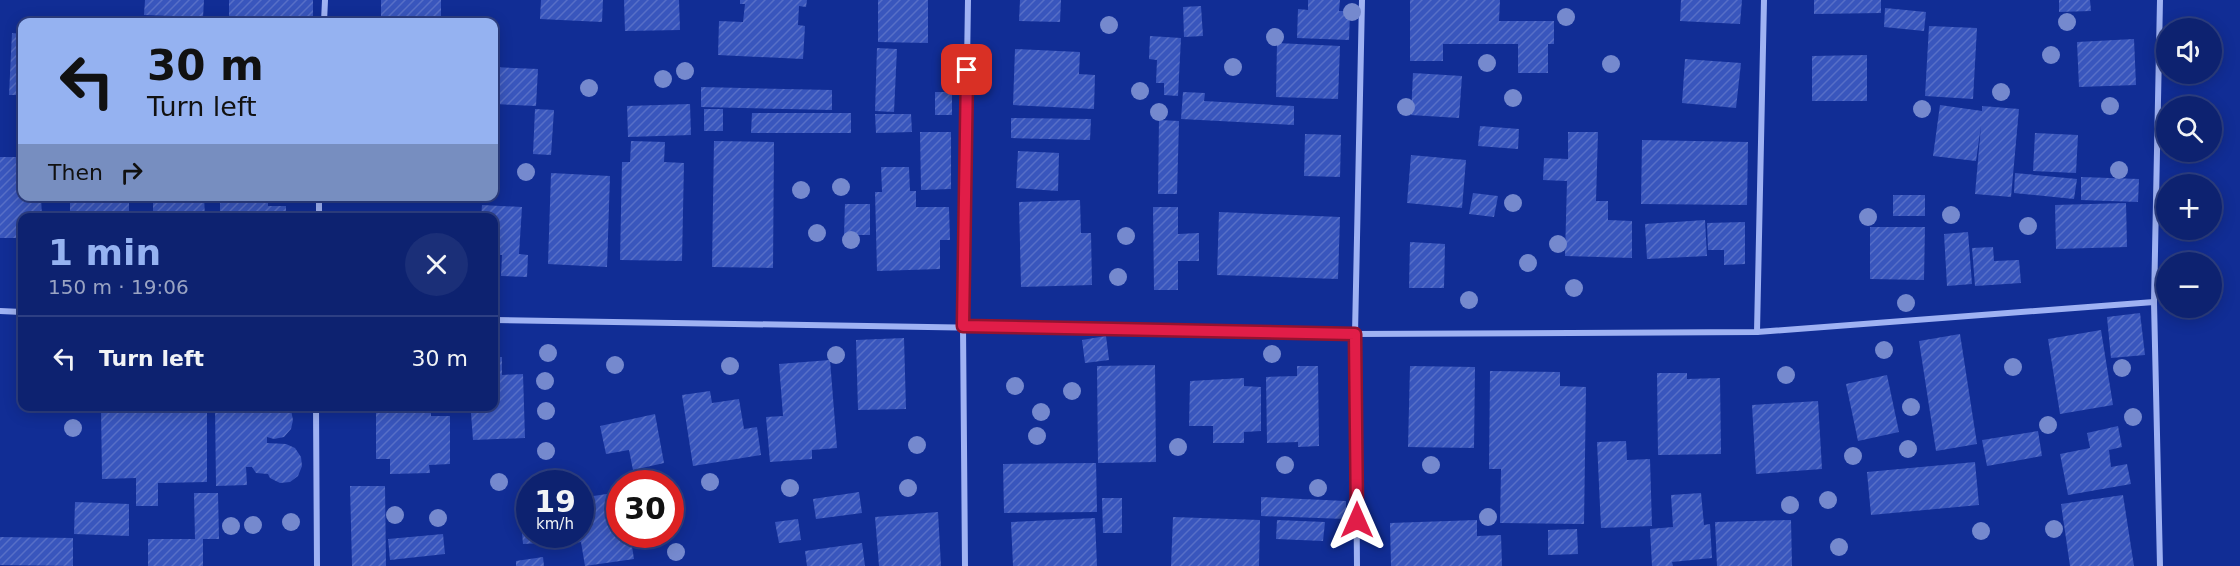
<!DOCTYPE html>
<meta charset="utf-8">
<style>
:root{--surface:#0d2270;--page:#1b2f78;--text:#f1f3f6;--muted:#9aa4c3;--line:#2d3f83;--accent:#95b2f1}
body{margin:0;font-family:"DejaVu Sans",sans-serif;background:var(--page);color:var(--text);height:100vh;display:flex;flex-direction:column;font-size:22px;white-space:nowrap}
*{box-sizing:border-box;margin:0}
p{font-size:20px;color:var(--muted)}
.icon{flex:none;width:33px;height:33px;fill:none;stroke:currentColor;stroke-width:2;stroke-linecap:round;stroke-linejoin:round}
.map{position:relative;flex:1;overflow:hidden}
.drawer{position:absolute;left:18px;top:213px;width:480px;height:198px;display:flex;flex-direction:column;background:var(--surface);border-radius:12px;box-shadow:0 3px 15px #0003,0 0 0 2px var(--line)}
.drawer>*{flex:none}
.banner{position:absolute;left:18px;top:18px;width:480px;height:183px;border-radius:12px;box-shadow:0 3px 15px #0003,0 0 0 2px var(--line);background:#95b2f1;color:#111;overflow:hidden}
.buttons{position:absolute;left:2156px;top:18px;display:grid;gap:12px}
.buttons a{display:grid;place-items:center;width:66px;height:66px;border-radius:50%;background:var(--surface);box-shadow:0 3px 15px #0003,0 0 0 2px var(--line);font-size:30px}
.speed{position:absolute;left:516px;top:470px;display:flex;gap:12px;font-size:30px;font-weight:700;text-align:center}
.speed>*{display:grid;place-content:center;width:78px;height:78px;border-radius:50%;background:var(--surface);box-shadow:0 3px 15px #0003,0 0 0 2px var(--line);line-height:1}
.speed small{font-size:15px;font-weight:400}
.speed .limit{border:9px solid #d22;background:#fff;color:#111}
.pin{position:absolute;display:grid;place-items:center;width:51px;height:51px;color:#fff;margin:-26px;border-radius:12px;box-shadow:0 3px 9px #0006}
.me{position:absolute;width:66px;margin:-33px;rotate:0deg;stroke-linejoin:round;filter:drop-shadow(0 0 4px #0008)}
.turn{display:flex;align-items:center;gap:21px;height:126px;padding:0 30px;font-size:27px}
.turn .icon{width:78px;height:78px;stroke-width:2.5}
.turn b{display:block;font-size:42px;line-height:51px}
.then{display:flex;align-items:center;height:57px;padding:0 30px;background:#0003;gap:12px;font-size:22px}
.round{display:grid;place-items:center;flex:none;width:63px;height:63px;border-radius:32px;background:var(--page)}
.head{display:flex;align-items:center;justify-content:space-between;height:102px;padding:0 30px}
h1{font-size:36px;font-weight:800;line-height:45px;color:var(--accent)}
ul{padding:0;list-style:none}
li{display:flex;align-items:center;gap:18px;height:84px;padding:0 30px;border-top:2px solid var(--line)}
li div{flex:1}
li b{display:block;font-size:22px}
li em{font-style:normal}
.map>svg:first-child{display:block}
</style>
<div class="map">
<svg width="2240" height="566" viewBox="0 0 2240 566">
<defs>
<pattern id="building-hatch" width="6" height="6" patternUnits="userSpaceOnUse" patternTransform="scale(1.5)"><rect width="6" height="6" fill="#3956bd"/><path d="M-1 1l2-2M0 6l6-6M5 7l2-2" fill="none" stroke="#576fc7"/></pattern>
</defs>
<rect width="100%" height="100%" fill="#112d95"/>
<!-- building -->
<g fill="url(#building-hatch)">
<polygon points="145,0 204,0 203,17 144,15"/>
<rect x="229" y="0" width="84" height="22"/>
<rect x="381" y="0" width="60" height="22"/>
<polygon points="541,0 603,0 602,22 540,19"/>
<polygon points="624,0 679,0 680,30 625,31"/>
<polygon points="740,0 807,0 806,7 799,6 798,25 805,26 803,59 718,55 719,21 743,22 745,4 740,4"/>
<polygon points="878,0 928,0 928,43 878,42"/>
<polygon points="1020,0 1061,0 1060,22 1019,21"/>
<polygon points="1308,0 1340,0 1339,11 1350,11 1349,40 1297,38 1298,9 1308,10"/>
<polygon points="1410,0 1500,0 1499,21 1554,21 1554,44 1548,44 1548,73 1518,73 1518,44 1443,44 1443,61 1410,61"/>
<polygon points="1681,0 1742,0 1740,24 1680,21"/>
<polygon points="1814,0 1881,0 1881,13 1814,14"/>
<polygon points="2059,0 2090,0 2091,11 2059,12"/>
<polygon points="1201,6 1203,36 1184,37 1183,7"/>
<polygon points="1885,8 1926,12 1924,31 1884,27"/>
<polygon points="1929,26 1977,28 1973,99 1925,96"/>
<polygon points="12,33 22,34 22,95 9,95"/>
<polygon points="1150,36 1181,38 1178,96 1164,95 1164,83 1156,83 1157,60 1149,59"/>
<polygon points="2134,39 2136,85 2079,87 2077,42"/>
<polygon points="1277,43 1340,46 1338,99 1276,97"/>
<polygon points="877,48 897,49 894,112 875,111"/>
<polygon points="1015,49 1080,52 1079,74 1095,75 1094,109 1013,105"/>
<polygon points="1867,55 1867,101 1812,101 1812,56"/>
<polygon points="1685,59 1741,63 1736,108 1682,103"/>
<polygon points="494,67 538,69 536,106 494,104"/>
<polygon points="1413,73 1462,76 1459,118 1411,115"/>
<polygon points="701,87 832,90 832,110 701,107"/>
<rect x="935" y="92" width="17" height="23"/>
<polygon points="1183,92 1205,93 1204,101 1294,106 1294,125 1181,119"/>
<polygon points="690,104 691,135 628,137 627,106"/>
<polygon points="1940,105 1982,111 1982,106 2019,109 2011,197 1975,194 1981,126 1976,161 1933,156"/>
<polygon points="535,109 554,110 551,155 533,154"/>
<rect x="704" y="109" width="19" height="22"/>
<polygon points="494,111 499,111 498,154 494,154"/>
<polygon points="752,113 851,113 851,133 751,133"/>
<polygon points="875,114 911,114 912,132 876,133"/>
<polygon points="1011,118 1091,119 1090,140 1011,138"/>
<polygon points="1159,120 1179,121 1177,194 1158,194"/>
<polygon points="1480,126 1519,129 1518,149 1478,146"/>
<polygon points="920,132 951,132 951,189 921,190"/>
<polygon points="1568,132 1598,132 1596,201 1608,201 1608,220 1632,221 1632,258 1565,256 1567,181 1543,180 1544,158 1568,159"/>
<polygon points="2035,133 2078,135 2076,173 2033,171"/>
<polygon points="1305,134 1341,135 1340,177 1304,176"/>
<polygon points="1642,140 1748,142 1747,205 1641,204"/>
<polygon points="631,141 665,142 664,162 684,163 682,261 620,260 622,162 630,162"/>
<polygon points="714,141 774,142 773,268 712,267"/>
<polygon points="1018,151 1059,153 1058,191 1016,188"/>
<polygon points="1411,155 1466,160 1462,208 1407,203"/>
<polygon points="0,157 22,157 22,196 41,196 42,218 22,218 22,238 0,238"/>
<polygon points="881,167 909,167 910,191 916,191 916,207 949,207 950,240 940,240 940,269 877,271 875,192 882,192"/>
<polygon points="551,173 610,176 607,267 548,264"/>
<polygon points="2015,173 2077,179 2074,199 2014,193"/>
<polygon points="2081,177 2139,179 2138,202 2081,200"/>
<polygon points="1473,193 1498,196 1494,217 1469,214"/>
<rect x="1893" y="195" width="32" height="21"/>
<rect x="70" y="196" width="59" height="22"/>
<polygon points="153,196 204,196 205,218 153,218"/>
<polygon points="220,196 268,196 268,206 286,206 286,218 220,218"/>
<polygon points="1080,200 1081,233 1091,233 1092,285 1021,287 1019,202"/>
<polygon points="2126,203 2127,247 2056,249 2055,205"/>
<polygon points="845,204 870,204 870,235 844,235"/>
<polygon points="482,205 522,207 519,254 528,255 527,277 501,276 502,255 494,254 494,218 481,218"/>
<polygon points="1153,207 1178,207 1178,234 1199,233 1199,261 1178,261 1178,290 1154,290"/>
<polygon points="1219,212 1340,217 1338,279 1217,275"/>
<polygon points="1705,220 1707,256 1647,259 1645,224"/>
<polygon points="1745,222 1745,264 1724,265 1724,250 1708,250 1707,223"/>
<polygon points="1870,227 1925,227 1924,280 1870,279"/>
<polygon points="1968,232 1972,284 1947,286 1944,234"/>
<polygon points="1410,242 1445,244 1444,288 1409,288"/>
<polygon points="1993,247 1994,261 2019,260 2021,283 1975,286 1972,248"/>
<polygon points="2140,313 2145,355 2111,358 2107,317"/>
<polygon points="2101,330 2113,405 2060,414 2048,339"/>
<polygon points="1960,334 1977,444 1936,451 1919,341"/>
<polygon points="1106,336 1109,360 1085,363 1082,340"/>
<polygon points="904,338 906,409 858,410 856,340"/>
<polygon points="494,357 502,357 502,375 523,374 525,438 473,440 471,413 450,413 449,406 494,406"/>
<polygon points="830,360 837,448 812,450 812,459 770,462 766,417 783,416 779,364"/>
<polygon points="1155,365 1156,462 1098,463 1097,366"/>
<polygon points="1297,366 1318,366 1319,446 1298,447 1298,442 1267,443 1266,377 1297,376"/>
<polygon points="1410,366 1475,367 1474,448 1408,447"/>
<polygon points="1490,371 1560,372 1560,386 1586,387 1584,524 1500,523 1501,469 1489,469"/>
<polygon points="1657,373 1687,373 1687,379 1720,378 1721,454 1658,455"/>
<polygon points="1887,375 1899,432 1858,441 1846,384"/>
<polygon points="1244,378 1244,386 1261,387 1261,431 1244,432 1244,443 1213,443 1213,426 1189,426 1190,381"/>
<polygon points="710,391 712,403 739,399 744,429 757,427 761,455 693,466 682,395"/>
<polygon points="1818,401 1822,469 1756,474 1752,405"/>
<polygon points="101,406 207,406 207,482 158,483 158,506 136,506 136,478 102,479"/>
<polygon points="215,406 287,406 291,410 293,420 291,429 284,437 274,439 267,437 267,443 286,444 295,448 301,457 302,466 298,476 290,482 280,483 270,478 268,474 256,473 252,467 246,467 247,485 216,486"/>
<polygon points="376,406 431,406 431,416 450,416 450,464 429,465 430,473 390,474 390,459 376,459"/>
<polygon points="655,414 664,463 633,470 629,450 606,454 600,426"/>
<polygon points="2118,426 2122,447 2109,450 2111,467 2127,464 2131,484 2068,495 2060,454 2090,448 2087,433"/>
<polygon points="2038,431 2042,456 1987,466 1982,440"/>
<polygon points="1626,441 1627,460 1650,459 1652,526 1601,528 1597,442"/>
<polygon points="1975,462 1979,505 1871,515 1867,472"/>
<polygon points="1096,463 1097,512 1004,513 1003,464"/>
<polygon points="350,486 385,486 386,566 352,566"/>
<polygon points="620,492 620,534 630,534 634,559 585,566 581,542 549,547 547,534 580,534 580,498"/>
<polygon points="859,492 862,513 816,519 813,499"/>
<polygon points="194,493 218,493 219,539 203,539 203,566 148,566 148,539 195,539"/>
<polygon points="1701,493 1704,525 1710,524 1712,558 1672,562 1673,566 1652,566 1650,529 1673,527 1671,495"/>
<polygon points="2123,495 2134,566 2070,566 2061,504"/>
<polygon points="1261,497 1346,501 1346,519 1261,516"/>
<polygon points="1102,498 1122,498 1122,533 1103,533"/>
<polygon points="75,502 129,504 129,536 74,534"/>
<polygon points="530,509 530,534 541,534 542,543 523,544 520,510"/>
<polygon points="938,512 941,566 879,566 875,517"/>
<polygon points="1173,517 1260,520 1259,566 1171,566"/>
<polygon points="1095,518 1097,566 1013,566 1011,522"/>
<polygon points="798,519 801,540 779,543 775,522"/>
<polygon points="1277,520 1325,522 1323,541 1276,539"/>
<polygon points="1477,520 1477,536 1501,535 1502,566 1391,566 1390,523"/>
<polygon points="1791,520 1792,566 1717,566 1715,522"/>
<polygon points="1577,529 1578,554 1548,555 1548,530"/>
<polygon points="443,534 445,554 390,560 388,539"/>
<polygon points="0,537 73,538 73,566 0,565"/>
<polygon points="862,543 865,566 807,566 805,551"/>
<polygon points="543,557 544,566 516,566 516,561"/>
</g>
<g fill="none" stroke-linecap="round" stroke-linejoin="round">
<!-- minor -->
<g stroke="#9fb2f3" stroke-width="6">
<polyline points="2160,0 2154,302 2160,566"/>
<polyline points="324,22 325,0"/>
<polyline points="319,218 319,196"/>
<polyline points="0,311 22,312"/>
<polyline points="494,320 1355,334 1757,332 2154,302"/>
<polyline points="1757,332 1764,0"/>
<polyline points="316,406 317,566"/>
<polyline points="965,566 963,326 968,0"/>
<polyline points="1357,566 1355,334 1362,0"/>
</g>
</g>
<!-- trees -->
<g fill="#7589ce">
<circle cx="1352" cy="12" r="9"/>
<circle cx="1566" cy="17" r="9"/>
<circle cx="2067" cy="22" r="9"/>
<circle cx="1109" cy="25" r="9"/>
<circle cx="1275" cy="37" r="9"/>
<circle cx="2051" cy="55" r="9"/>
<circle cx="1487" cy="63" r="9"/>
<circle cx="1611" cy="64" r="9"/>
<circle cx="1233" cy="67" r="9"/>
<circle cx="685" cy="71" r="9"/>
<circle cx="663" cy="79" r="9"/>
<circle cx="589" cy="88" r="9"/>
<circle cx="1140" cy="91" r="9"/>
<circle cx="2001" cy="92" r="9"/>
<circle cx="1513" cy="98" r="9"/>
<circle cx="2110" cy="106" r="9"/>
<circle cx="1406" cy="107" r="9"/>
<circle cx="1922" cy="109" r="9"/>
<circle cx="1159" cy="112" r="9"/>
<circle cx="2119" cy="170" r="9"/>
<circle cx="526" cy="172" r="9"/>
<circle cx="841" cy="187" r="9"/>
<circle cx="801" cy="190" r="9"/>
<circle cx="1513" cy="203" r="9"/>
<circle cx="1951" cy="215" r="9"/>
<circle cx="1868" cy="217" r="9"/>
<circle cx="2028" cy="226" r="9"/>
<circle cx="817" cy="233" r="9"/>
<circle cx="1126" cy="236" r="9"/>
<circle cx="851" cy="240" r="9"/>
<circle cx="1558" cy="244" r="9"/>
<circle cx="1528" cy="263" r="9"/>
<circle cx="1118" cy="277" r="9"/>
<circle cx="1574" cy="288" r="9"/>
<circle cx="1469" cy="300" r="9"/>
<circle cx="1906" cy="303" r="9"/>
<circle cx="1884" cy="350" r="9"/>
<circle cx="548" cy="353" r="9"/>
<circle cx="1272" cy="354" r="9"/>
<circle cx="836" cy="355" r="9"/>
<circle cx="615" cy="365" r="9"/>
<circle cx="730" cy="366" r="9"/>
<circle cx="2013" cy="367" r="9"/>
<circle cx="2122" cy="368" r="9"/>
<circle cx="1786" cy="375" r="9"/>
<circle cx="545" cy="381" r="9"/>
<circle cx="1015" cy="386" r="9"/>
<circle cx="1072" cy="391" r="9"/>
<circle cx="1911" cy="407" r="9"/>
<circle cx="546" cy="411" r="9"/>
<circle cx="1041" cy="412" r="9"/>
<circle cx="2133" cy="417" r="9"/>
<circle cx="2048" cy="425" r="9"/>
<circle cx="73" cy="428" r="9"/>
<circle cx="1037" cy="436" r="9"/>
<circle cx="917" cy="445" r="9"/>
<circle cx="1178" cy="447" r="9"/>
<circle cx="1908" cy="449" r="9"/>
<circle cx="546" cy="451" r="9"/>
<circle cx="1853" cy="456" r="9"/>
<circle cx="1285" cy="465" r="9"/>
<circle cx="1431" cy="465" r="9"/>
<circle cx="499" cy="482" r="9"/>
<circle cx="710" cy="482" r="9"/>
<circle cx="790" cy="488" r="9"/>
<circle cx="908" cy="488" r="9"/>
<circle cx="1318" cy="488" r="9"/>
<circle cx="1828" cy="500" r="9"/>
<circle cx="1790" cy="505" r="9"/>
<circle cx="395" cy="515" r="9"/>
<circle cx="1488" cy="517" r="9"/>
<circle cx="438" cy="518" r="9"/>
<circle cx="291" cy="522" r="9"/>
<circle cx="253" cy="525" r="9"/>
<circle cx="231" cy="526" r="9"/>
<circle cx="2054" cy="529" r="9"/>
<circle cx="1981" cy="531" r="9"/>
<circle cx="1839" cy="547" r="9"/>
<circle cx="676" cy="552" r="9"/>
</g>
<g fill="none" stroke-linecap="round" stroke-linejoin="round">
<defs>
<polyline id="route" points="967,70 963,326 1355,334 1357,520"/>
</defs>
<!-- route casing -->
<use href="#route" stroke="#92132f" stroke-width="15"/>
<!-- route -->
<use href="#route" stroke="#e11d48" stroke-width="10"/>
</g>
</svg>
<div class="buttons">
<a><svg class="icon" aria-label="sound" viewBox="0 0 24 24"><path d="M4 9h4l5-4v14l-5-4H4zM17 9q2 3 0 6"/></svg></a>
<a><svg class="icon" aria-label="search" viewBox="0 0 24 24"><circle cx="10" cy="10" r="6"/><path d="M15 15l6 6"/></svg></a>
<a>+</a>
<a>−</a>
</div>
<div class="speed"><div>19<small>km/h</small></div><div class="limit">30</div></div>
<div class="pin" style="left:967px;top:70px;background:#d93025"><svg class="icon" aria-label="arrive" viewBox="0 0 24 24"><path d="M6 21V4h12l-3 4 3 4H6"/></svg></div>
<svg class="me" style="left:1357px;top:520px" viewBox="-20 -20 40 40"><path d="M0-17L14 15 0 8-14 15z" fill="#e11d48" stroke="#fff" stroke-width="4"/></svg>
<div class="banner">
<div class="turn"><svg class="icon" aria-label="left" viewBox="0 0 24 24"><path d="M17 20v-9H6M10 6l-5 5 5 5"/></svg><div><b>30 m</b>Turn left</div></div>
<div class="then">Then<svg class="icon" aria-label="right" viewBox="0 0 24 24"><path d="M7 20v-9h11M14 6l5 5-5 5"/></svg></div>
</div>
<section class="drawer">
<div class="head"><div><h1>1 min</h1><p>150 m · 19:06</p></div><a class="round"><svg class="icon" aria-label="close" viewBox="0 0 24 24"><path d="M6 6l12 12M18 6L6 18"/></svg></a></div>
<ul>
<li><svg class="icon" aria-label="left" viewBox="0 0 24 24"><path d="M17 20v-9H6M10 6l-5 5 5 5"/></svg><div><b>Turn left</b></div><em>30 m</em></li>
</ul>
</section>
</div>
